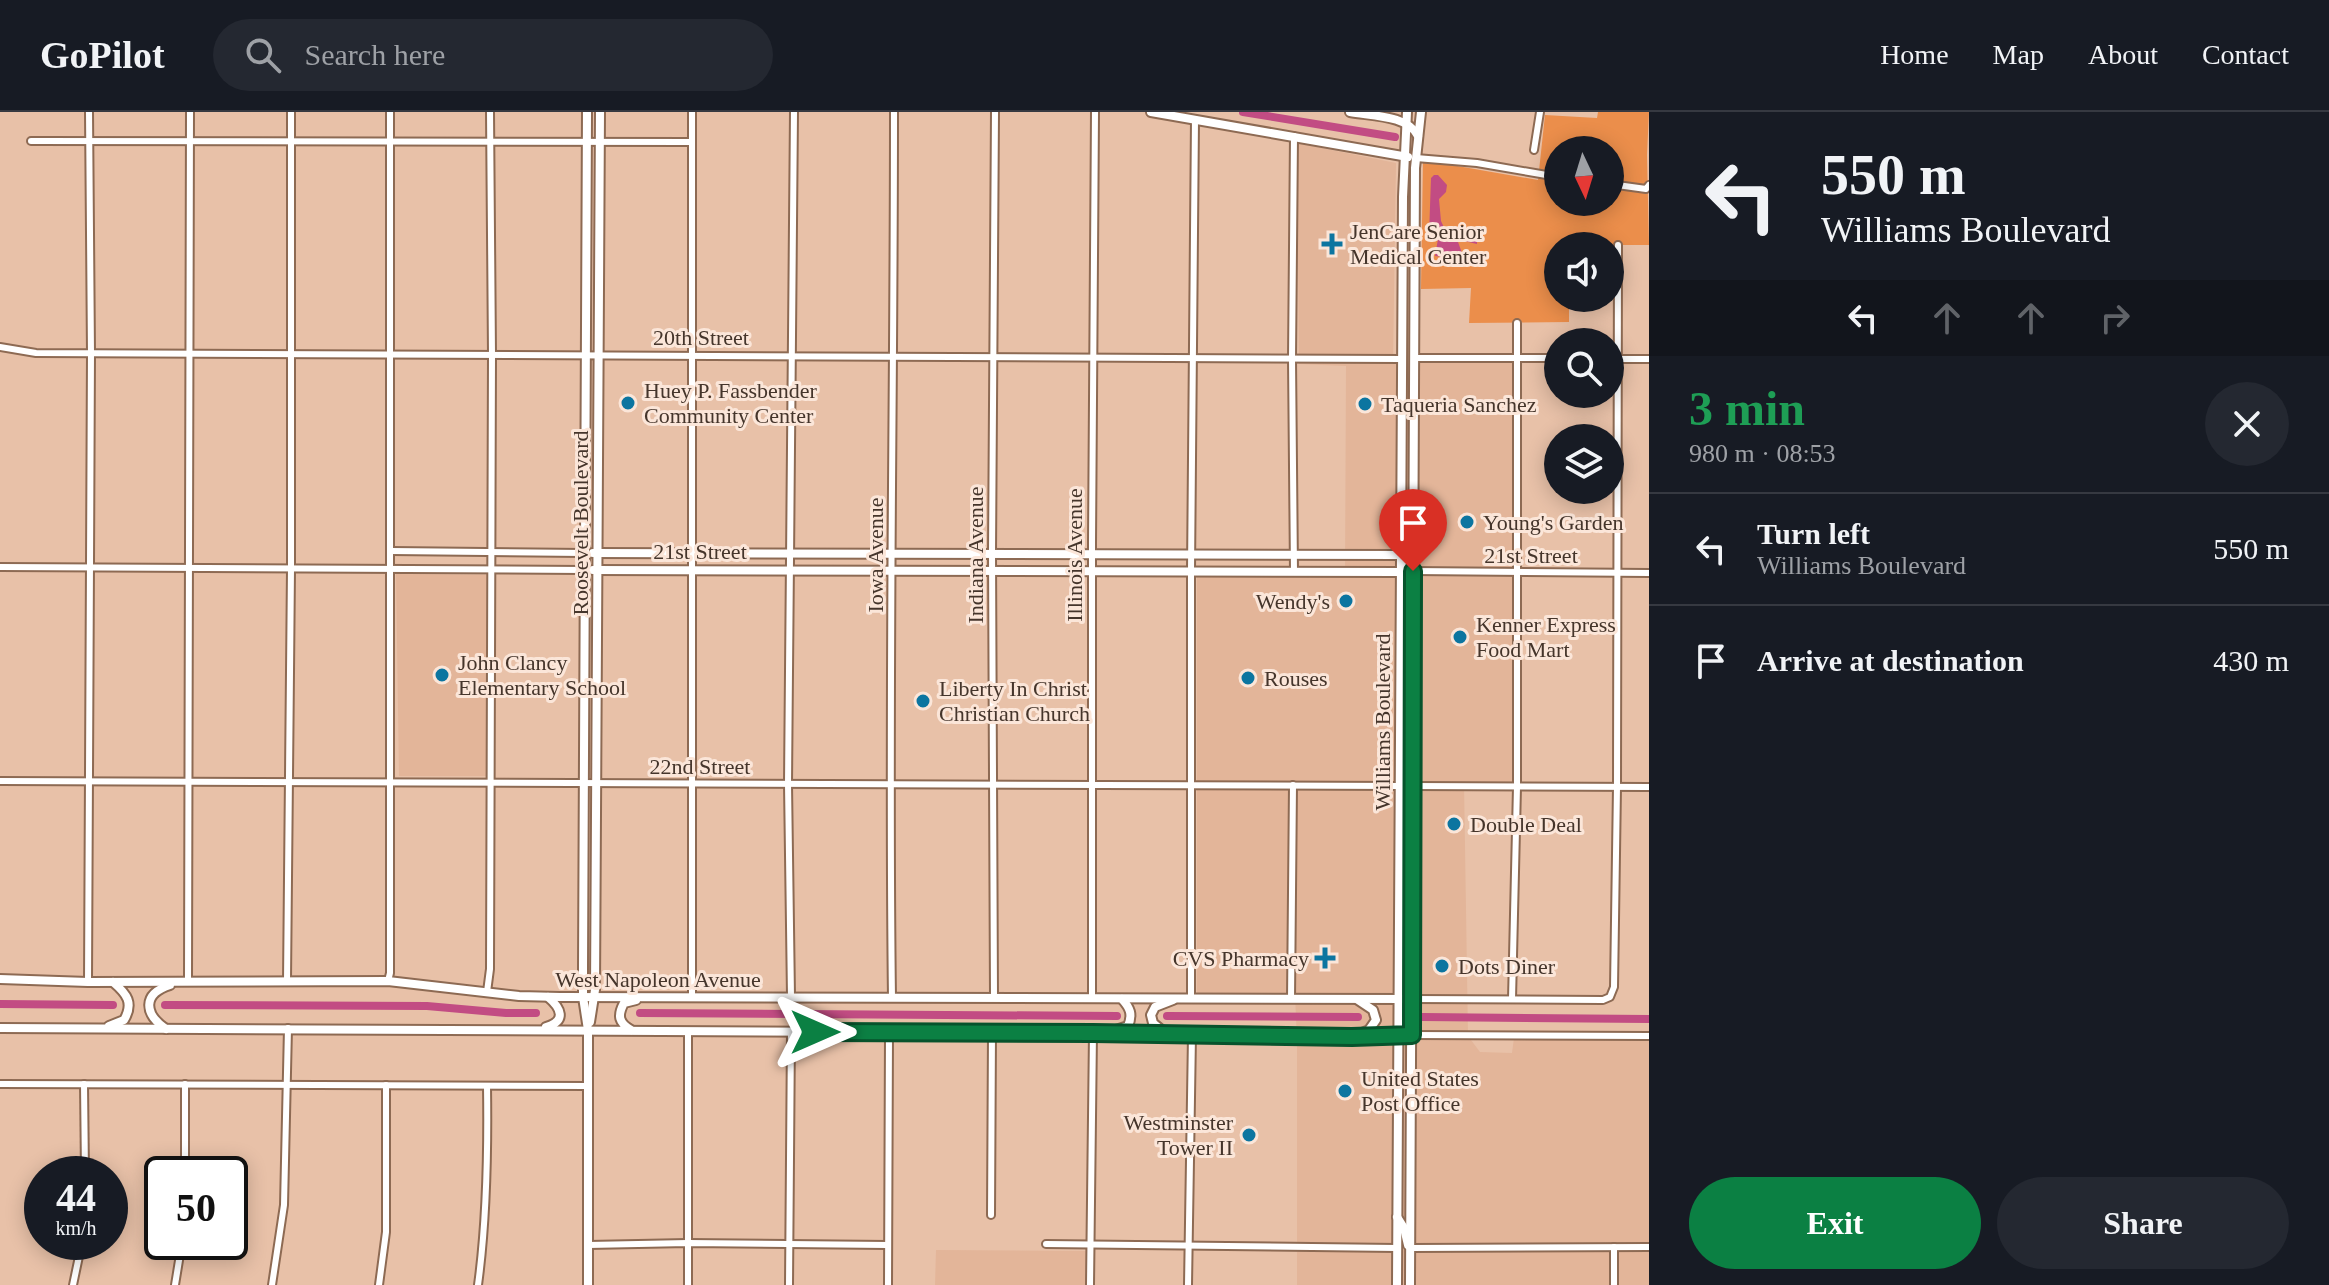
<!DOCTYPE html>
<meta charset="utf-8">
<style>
:root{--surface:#171b24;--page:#242831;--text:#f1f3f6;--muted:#9ea1a6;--line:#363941;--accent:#0b8043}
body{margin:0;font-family:Georgia,serif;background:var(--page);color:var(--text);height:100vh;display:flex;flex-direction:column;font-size:30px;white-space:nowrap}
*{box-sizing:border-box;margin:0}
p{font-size:26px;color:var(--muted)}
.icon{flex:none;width:44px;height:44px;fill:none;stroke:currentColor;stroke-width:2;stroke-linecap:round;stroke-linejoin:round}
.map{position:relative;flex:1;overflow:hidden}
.side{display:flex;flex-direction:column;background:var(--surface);width:680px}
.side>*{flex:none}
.hud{background:#171b24;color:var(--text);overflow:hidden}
.needle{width:52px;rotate:176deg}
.fabs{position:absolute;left:1544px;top:24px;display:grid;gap:16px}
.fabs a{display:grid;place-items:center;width:80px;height:80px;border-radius:50%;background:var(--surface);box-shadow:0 4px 20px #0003;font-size:40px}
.speed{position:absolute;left:24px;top:1044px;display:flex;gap:16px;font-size:40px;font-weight:700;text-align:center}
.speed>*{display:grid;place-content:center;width:104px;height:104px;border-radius:50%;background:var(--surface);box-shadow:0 4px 20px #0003;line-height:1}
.speed small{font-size:20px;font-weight:400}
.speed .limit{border:4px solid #111;border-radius:12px;background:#fff;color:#111}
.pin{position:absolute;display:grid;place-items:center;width:68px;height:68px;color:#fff;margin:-82px -34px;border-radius:50% 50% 50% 0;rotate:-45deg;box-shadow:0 0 8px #0007}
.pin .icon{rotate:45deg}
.me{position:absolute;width:88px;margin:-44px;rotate:90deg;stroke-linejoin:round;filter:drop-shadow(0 0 6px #0008)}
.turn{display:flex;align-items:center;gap:28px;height:168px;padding:0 40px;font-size:36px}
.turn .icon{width:104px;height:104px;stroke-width:2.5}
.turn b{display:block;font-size:56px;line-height:68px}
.lanes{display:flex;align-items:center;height:76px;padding:0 40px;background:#0003;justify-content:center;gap:40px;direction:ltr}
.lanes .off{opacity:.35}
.round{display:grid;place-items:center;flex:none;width:84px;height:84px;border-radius:42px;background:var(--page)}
.head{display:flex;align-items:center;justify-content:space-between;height:136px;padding:0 40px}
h1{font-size:48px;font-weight:600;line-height:60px;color:#1e9e55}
.primary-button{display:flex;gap:16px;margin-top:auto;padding:16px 40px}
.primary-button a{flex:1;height:92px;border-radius:48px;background:var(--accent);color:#fff;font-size:32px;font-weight:600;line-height:92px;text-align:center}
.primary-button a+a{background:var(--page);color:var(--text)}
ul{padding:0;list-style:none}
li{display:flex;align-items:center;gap:24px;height:112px;padding:0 40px;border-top:2px solid var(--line)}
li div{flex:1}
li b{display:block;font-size:30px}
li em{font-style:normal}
header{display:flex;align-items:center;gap:48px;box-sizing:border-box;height:112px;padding:0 40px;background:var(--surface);border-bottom:2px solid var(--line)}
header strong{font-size:38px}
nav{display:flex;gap:44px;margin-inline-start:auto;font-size:28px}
.search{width:560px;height:72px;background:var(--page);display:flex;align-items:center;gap:20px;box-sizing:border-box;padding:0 28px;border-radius:44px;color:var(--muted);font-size:30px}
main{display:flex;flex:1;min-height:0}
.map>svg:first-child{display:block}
</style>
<header>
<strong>GoPilot</strong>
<div class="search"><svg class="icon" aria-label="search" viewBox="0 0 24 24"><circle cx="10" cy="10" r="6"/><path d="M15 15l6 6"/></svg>Search here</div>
<nav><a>Home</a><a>Map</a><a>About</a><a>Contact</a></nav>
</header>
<main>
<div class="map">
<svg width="1649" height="1173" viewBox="0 0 1649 1173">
<rect width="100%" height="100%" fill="#e8c1a8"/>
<!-- built -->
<g fill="#e3b599">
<polygon points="1297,31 1396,51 1393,251 1513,250 1512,670 1464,670 1468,924 1480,940 1512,941 1514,926 1649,927 1649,1173 1297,1173 1297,929 1295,882 1197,881 1197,462 1345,464 1346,254 1299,252"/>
<polygon points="396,462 487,463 486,664 399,664"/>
<polygon points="936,1138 1086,1139 1086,1173 935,1173"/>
</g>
<!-- green -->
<path fill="#eb8e4b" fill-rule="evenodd" d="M1598,0H1649L1647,43L1649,133H1614V156H1610V134H1558V186H1569V210L1469,211L1471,176L1421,177L1423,48L1538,68L1545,3L1597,6ZM1558,38H1610V90H1558Z"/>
<!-- water -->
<polygon fill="#c24c83" points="1434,63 1438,63 1447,73 1446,80 1439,87 1441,109 1447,122 1450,123 1463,120 1477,128 1477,132 1460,128 1458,130 1462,141 1452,146 1435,144 1438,127 1429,123 1431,66"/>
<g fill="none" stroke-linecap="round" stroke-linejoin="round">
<!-- canal -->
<g stroke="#c24c83" stroke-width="8">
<polyline points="1243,0 1395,25"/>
<polyline points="0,892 113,893"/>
<polyline points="165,893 427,894 506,901 536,901"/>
<polyline points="640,901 1117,904"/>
<polyline points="1167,904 1358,905"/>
<polyline points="1422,905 1649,907"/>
</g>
<defs>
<g id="street">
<polyline points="31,29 692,30"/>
<polyline points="1534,38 1540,0"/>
<polyline points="1416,46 1477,51 1558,65"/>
<polyline points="1610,72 1646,77 1649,73"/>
<polyline points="0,235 36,241 1402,247"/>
<polyline points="1414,246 1558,246"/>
<polyline points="1610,247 1649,247"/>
<polyline points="391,439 584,441"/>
<polyline points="0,455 584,458"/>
<polyline points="1413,459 1649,461"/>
<polyline points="1294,460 1292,247 1294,24"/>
<polyline points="0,669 1400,674"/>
<polyline points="1412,674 1649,675"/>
<polyline points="287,869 291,457 291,0"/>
<polyline points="388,869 390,861 390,0"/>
<polyline points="88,870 91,241 89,0"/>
<polyline points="188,870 190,0"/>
<polyline points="487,880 490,857 492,243 490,0"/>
<polyline points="791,885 788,672 794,0"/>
<polyline points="692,886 692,0"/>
<path d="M892,886C888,591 894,295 894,0"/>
<polyline points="994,886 992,441 995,0"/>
<polyline points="1092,887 1092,431 1095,0"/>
<polyline points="1191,887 1191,459 1195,7"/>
<polyline points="1291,887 1293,673"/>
<polyline points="1412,887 1603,888 1610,885 1614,875 1617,675 1618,133"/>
<polyline points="1512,887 1517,675 1517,211"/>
<polyline points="688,919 688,1173"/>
<polyline points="1412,923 1649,924"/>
<polyline points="0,972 588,974"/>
<polyline points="84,972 85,1062"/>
<polyline points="185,972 185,1062"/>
<polyline points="991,1103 992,920"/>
<polyline points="1046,1132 1397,1136"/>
<polyline points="588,1133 688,1131 888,1133"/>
<polyline points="1410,1136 1649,1135"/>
<polyline points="73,1173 82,1130"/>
<polyline points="175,1173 182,1130"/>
<polyline points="272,1173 284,1093 288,916"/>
<polyline points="379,1173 386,1120 386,973"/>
<path d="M478,1173C487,1107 488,1040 487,974"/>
<polyline points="789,1173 791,920"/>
<polyline points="888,1173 889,921"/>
<polyline points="1090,1173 1093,921"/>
<polyline points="1188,1173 1192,923"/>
<polyline points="1614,1173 1614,1135"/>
</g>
<g id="secondary">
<polyline points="587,0 583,856 583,885 588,918 588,1173"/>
<polyline points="1151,0 1408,45"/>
<path d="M1350,0C1371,4 1408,3 1418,24"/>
<polyline points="593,441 1401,443 1406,447 1409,463"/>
<polyline points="593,458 1400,460"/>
<polyline points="0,867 88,870 388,869 519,884 560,885 1412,887"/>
<polyline points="590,910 595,878 600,0"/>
<path d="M109,914L124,908C134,891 127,882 113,870"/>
<path d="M546,915C567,909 561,896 548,885"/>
<polyline points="0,916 1093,921 1352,925 1412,923"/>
<path d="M166,917C144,902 142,882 170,873"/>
<path d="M631,918C619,911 617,904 624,891L636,888"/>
<path d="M1116,918L1128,914C1133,902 1130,896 1122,887"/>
<polyline points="1164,920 1153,911 1151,903 1155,895 1173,888"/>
<polyline points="1357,923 1369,918 1376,908 1373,898 1358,888"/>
<polyline points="1397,1105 1404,1116 1408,1133"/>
<polyline points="1397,1173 1403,85 1407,0"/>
<polyline points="1410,1173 1415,56 1421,0"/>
</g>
</defs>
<!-- street casing -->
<use href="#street" stroke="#8d6a53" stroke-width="10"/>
<!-- secondary casing -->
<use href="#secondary" stroke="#8d6a53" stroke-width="12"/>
<!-- street -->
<use href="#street" stroke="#fff" stroke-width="6"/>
<!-- secondary -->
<use href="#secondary" stroke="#fff" stroke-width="8"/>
</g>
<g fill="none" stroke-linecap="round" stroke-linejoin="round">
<defs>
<polyline id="route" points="815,920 1093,921 1352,925 1412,923 1413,459"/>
</defs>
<!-- route casing -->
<use href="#route" stroke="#07532c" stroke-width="20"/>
<!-- route -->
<use href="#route" stroke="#0b8043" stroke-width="14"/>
</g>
<!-- markers -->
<g fill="#0c75a0" stroke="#fbe6d9" stroke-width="3">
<path d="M1328 120h8v8h8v8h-8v8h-8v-8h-8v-8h8z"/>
<circle cx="628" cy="291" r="8"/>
<circle cx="1365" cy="292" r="8"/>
<circle cx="1467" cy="410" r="8"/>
<circle cx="1346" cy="489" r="8"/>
<circle cx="1460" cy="525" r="8"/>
<circle cx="442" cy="563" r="8"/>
<circle cx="1248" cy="566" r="8"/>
<circle cx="923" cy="589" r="8"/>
<circle cx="1454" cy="712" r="8"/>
<path d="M1321 834h8v8h8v8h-8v8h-8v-8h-8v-8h8z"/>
<circle cx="1442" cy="854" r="8"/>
<circle cx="1345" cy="979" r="8"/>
<circle cx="1249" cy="1023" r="8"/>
</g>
<g text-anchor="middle" stroke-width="6" stroke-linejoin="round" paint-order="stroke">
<!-- poi labels -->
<g font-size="22" fill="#45352b" stroke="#fbe6d9" text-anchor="start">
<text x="1350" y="127">JenCare Senior<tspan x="1350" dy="25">Medical Center</tspan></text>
<text x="644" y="286">Huey P. Fassbender<tspan x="644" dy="25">Community Center</tspan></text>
<text x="1381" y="300">Taqueria Sanchez</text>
<text x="1483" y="418">Young's Garden</text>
<text x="1330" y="497" text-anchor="end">Wendy's</text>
<text x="1476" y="520">Kenner Express<tspan x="1476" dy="25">Food Mart</tspan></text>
<text x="458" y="558">John Clancy<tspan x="458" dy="25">Elementary School</tspan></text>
<text x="1264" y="574">Rouses</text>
<text x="939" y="584">Liberty In Christ<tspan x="939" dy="25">Christian Church</tspan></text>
<text x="1470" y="720">Double Deal</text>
<text x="1309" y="854" text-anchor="end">CVS Pharmacy</text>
<text x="1458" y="862">Dots Diner</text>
<text x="1361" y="974">United States<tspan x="1361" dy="25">Post Office</tspan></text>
<text x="1233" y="1018" text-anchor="end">Westminster<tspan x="1233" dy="25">Tower II</tspan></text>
</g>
<!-- street labels -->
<g font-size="22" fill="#45352b" stroke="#fbe6d9">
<text x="701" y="233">20th Street</text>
<text transform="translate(580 411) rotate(-90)" y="8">Roosevelt Boulevard</text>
<text x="700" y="447">21st Street</text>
<text transform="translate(875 443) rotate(-90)" y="8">Iowa Avenue</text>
<text transform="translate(975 443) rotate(-90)" y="8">Indiana Avenue</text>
<text transform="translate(1074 443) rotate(-90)" y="8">Illinois Avenue</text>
<text x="1531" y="451">21st Street</text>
<text transform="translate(1382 610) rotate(-90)" y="8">Williams Boulevard</text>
<text x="700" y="662">22nd Street</text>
<text x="658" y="875">West Napoleon Avenue</text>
</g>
</g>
</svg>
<div class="fabs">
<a><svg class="needle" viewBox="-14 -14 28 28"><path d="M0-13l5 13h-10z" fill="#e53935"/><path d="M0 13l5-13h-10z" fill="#9ea1a6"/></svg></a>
<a><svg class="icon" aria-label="sound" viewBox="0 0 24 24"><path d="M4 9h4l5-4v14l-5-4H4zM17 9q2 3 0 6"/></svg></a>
<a><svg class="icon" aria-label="search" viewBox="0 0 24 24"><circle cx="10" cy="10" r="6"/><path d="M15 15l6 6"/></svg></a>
<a><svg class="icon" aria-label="layers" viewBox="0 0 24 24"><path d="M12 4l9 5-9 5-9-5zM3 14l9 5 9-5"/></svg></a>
</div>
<div class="speed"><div>44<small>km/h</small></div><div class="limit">50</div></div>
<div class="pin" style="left:1413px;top:459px;background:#d93025"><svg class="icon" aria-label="arrive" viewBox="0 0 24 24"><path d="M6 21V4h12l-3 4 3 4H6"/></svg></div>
<svg class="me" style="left:815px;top:920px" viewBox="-20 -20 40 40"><path d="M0-17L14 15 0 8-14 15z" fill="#0b8043" stroke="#fff" stroke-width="4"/></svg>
</div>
<section class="side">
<div class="hud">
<div class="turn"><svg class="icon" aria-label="left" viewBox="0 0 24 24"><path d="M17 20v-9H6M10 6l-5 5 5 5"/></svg><div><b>550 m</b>Williams Boulevard</div></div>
<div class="lanes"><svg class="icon" aria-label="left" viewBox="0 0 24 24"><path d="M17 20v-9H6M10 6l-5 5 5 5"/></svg><svg class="icon off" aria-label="ahead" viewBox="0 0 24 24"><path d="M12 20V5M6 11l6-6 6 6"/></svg><svg class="icon off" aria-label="ahead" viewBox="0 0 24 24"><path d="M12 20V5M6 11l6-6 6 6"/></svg><svg class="icon off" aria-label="right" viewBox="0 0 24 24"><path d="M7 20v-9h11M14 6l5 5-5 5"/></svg></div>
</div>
<div class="head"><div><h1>3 min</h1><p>980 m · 08:53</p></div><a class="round"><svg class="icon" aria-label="close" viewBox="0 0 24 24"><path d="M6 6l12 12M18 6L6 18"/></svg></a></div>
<ul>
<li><svg class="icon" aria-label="left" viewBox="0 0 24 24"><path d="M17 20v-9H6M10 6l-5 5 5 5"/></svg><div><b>Turn left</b><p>Williams Boulevard</p></div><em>550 m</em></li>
<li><svg class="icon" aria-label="arrive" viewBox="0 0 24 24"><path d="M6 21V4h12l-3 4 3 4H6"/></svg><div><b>Arrive at destination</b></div><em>430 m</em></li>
</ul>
<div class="primary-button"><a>Exit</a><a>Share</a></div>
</section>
</main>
